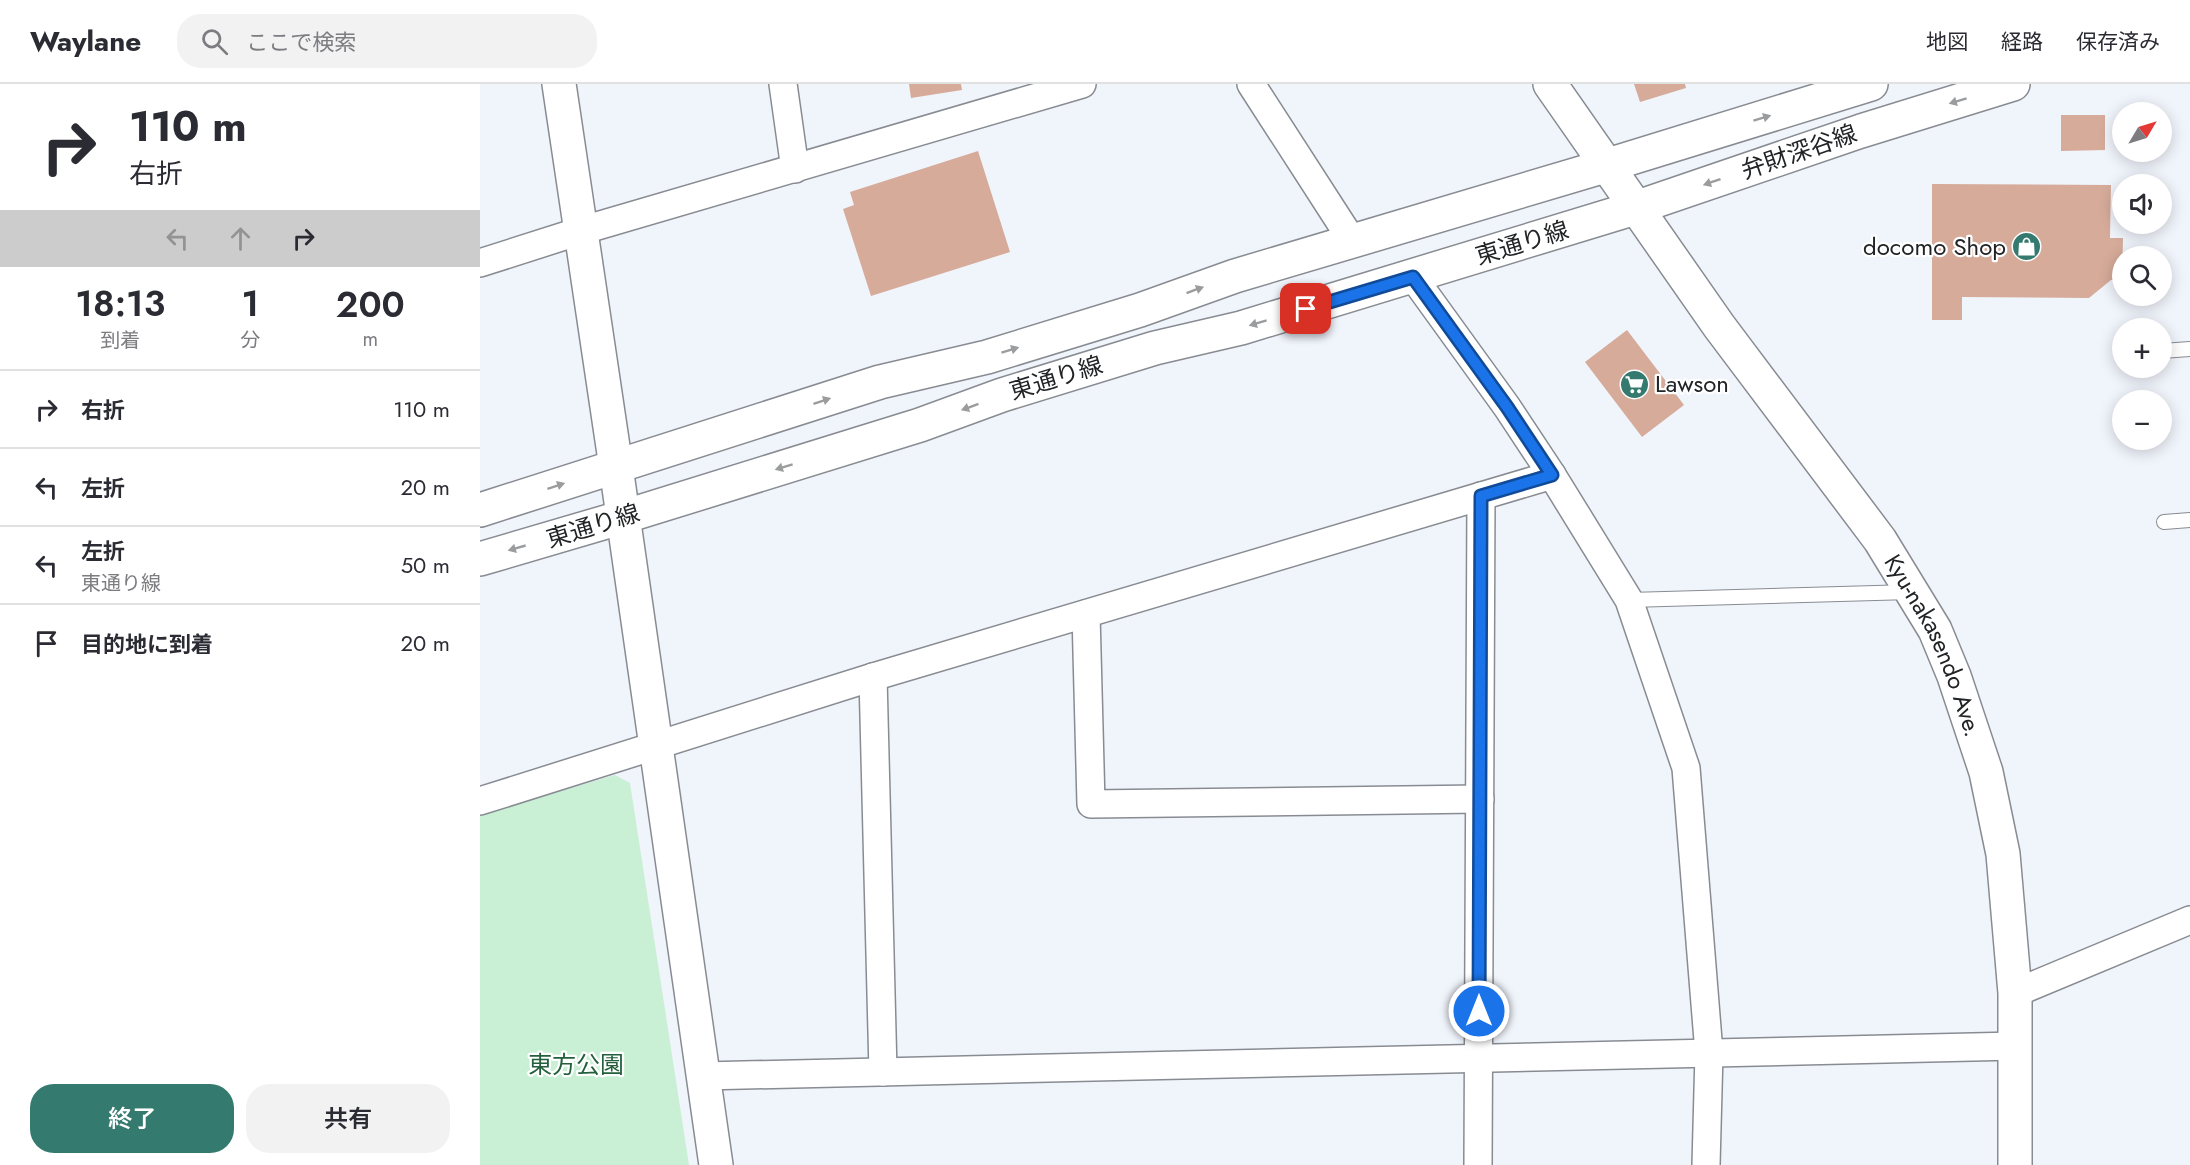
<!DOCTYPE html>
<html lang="ja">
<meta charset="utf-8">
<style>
:root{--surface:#fff;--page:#f2f2f3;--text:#2b2b33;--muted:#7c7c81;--line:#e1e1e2;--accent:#357a6e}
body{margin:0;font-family:Jost,"Noto Sans JP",sans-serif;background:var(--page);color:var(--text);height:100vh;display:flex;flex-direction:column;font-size:22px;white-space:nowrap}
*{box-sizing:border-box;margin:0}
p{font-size:20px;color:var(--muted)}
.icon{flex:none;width:33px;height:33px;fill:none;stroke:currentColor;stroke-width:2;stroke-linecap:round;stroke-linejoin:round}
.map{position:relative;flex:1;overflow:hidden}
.sheet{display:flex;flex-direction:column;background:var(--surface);width:480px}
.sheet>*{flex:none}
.guide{background:#fff;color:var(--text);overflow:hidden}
.needle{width:39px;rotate:52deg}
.tools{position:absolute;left:1632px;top:18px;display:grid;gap:12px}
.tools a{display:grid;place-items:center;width:60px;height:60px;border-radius:50%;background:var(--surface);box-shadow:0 3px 15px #0003;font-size:30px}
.pin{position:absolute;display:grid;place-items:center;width:51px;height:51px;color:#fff;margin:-26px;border-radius:12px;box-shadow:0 3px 9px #0006}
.me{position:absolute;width:66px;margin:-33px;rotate:0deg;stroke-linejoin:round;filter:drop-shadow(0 0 4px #0008)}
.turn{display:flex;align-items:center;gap:21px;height:126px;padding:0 30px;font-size:27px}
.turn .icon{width:78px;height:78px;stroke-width:2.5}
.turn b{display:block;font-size:42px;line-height:51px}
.lanes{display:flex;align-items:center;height:57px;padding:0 30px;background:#0003;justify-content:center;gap:30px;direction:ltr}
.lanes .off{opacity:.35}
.eta{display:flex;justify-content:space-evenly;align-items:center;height:102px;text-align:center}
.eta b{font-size:36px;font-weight:600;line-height:42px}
.button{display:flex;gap:12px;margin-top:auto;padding:12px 30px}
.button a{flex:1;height:69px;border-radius:24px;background:var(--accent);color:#fff;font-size:24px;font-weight:600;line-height:69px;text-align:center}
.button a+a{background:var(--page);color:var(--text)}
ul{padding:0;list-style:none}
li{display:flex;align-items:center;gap:18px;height:78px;padding:0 30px;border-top:2px solid var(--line)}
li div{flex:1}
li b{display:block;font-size:22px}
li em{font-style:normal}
header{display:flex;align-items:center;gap:36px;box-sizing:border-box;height:84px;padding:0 30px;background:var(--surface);border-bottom:2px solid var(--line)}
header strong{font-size:28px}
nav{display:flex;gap:33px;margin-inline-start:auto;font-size:21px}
.search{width:420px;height:54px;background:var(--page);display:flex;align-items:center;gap:15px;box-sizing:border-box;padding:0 21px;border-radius:24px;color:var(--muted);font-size:22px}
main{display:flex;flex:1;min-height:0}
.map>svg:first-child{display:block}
</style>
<header>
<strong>Waylane</strong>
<div class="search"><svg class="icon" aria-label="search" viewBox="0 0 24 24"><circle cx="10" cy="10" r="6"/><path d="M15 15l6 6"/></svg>ここで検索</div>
<nav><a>地図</a><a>経路</a><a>保存済み</a></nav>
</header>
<main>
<section class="sheet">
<div class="guide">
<div class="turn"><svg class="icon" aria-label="right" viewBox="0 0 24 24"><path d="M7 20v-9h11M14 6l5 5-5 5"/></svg><div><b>110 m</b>右折</div></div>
<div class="lanes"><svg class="icon off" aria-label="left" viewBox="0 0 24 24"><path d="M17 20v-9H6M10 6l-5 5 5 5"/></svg><svg class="icon off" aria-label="ahead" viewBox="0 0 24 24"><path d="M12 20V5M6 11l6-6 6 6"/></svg><svg class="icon" aria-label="right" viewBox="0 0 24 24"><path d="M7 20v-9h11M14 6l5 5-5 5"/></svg></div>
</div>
<div class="eta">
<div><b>18:13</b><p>到着</p></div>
<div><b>1</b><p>分</p></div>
<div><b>200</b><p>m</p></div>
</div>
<ul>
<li><svg class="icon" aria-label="right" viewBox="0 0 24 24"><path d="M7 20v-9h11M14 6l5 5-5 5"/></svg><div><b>右折</b></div><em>110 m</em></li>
<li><svg class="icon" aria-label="left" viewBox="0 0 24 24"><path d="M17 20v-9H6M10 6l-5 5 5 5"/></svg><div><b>左折</b></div><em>20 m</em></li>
<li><svg class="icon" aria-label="left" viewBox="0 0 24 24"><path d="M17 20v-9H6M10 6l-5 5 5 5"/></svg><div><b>左折</b><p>東通り線</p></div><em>50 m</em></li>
<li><svg class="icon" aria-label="arrive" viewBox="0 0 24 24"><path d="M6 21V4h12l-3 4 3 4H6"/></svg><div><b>目的地に到着</b></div><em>20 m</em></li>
</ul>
<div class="button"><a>終了</a><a>共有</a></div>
</section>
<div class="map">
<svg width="1710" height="1081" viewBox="0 0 1710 1081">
<rect width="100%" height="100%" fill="#f0f4fb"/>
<!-- green -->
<polygon fill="#c9efd4" points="135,691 150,699 209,1081 0,1081 0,731"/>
<!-- building -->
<g fill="#d6ab9a">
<polygon points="429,0 481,0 482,6 431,14"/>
<polygon points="1154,0 1205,0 1206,4 1160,18"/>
<polygon points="1581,31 1625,31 1625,66 1581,67"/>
<polygon points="498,67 530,168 391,212 363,125 374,121 370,108"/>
<polygon points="1452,100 1631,101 1630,154 1643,154 1642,196 1631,196 1609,214 1482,213 1482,236 1452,236"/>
<polygon points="1147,246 1204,321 1162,353 1105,278"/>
</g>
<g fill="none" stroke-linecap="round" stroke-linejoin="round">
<defs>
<g id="service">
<polyline points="1682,267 1710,265"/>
<polyline points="1684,438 1710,436"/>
<polyline points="1149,516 1431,508"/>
</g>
<g id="minor">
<polyline points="303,0 315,85"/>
<polyline points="771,0 873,158"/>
<polyline points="0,179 100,147 602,0"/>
<polyline points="933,193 1027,323 1072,391 1149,516 1206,684 1229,969 1226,1081"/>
<polyline points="606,530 611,720 1000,715"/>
<polyline points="393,593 403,988"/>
<polyline points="0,717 393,593 1072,391"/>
<polyline points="1535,909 1710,836"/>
<polyline points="223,992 1536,962"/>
<polyline points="998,1081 1001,412"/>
</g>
<g id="tertiary">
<polyline points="79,0 136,383 236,1081"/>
<polyline points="0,426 400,298 507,273 660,226 755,192 1125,82"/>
<polyline points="0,475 143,433 440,341 522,311 675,264 761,244 1155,124"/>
</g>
<g id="secondary">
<path id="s1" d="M1070,0L1239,242L1400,456L1455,546L1474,592L1506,688L1523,770L1535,909V1081"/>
<polyline points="1125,82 1391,0"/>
<polyline points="1155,124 1381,47 1533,0"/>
</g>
</defs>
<!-- service casing -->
<use href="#service" stroke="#888c92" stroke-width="16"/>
<!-- minor casing -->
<use href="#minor" stroke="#888c92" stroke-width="30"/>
<!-- tertiary casing -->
<use href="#tertiary" stroke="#888c92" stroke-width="36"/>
<!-- secondary casing -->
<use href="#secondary" stroke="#888c92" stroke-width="36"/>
<!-- service -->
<use href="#service" stroke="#fff" stroke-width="14"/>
<!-- minor -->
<use href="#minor" stroke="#fff" stroke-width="27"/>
<!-- tertiary -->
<use href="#tertiary" stroke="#fff" stroke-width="33"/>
<!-- secondary -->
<use href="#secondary" stroke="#fff" stroke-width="33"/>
</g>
<!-- one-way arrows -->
<defs><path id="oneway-solid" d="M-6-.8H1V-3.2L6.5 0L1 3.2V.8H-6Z" transform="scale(1.5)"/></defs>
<g fill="#9b9c9d">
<use href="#oneway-solid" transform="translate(1478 17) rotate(163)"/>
<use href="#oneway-solid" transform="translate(1282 34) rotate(-17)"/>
<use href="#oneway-solid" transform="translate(1232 98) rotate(161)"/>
<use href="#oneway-solid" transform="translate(715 206) rotate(-20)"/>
<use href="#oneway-solid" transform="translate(778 239) rotate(163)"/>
<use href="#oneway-solid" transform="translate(530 266) rotate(-17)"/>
<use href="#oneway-solid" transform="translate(342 317) rotate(-18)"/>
<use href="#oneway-solid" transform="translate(490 323) rotate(160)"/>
<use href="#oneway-solid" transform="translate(304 383) rotate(163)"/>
<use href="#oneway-solid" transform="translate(76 402) rotate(-18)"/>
<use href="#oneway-solid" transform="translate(37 464) rotate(164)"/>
</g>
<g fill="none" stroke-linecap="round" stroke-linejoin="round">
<defs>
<polyline id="route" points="826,225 933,193 1027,323 1072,391 1001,412 999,927"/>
</defs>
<!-- route casing -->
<use href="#route" stroke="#114b97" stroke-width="15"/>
<!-- route -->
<use href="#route" stroke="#1a73e8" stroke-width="10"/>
</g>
<!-- icons -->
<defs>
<symbol id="shop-disc" viewBox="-11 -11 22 22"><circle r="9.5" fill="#357a6e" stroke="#fff"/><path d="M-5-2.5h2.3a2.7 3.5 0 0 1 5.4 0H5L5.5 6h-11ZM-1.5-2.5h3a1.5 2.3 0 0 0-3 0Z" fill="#fff"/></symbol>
<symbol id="supermarket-disc" viewBox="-11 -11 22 22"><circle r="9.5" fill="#357a6e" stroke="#fff"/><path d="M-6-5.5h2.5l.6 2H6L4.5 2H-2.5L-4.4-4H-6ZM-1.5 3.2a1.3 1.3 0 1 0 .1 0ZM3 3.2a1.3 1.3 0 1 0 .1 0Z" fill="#fff"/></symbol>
</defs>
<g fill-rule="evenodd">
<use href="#shop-disc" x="1530" y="146" width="33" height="33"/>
<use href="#supermarket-disc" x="1138" y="284" width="33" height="33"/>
</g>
<g text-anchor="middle" stroke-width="4.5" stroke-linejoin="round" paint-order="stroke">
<!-- street labels -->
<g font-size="24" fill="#212325" stroke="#fff">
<text transform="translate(1319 68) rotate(-19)" y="8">弁財深谷線</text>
<text transform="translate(1042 159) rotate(-17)" y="8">東通り線</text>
<text transform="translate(576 294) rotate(-17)" y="8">東通り線</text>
<text transform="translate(113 442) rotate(-17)" y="8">東通り線</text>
<text dy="8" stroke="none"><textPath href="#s1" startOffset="682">Kyu-nakasendo Ave.</textPath></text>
</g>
<!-- poi labels -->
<g font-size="24" fill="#212325" stroke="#fff" text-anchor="end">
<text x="1526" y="171">docomo Shop</text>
<text x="1175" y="308" text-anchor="start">Lawson</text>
</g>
<!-- park labels -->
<g font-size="24" fill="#24603c" stroke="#fff">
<text x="96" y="989">東方公園</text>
</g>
</g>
</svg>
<div class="tools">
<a><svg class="needle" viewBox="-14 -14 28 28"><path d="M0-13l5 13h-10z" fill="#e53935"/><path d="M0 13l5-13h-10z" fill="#7c7c81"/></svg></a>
<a><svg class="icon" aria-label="sound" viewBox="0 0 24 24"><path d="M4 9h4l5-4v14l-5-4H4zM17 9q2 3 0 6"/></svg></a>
<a><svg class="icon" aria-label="search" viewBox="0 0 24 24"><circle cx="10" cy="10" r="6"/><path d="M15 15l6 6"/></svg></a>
<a>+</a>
<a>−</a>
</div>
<div class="pin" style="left:826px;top:225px;background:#d93025"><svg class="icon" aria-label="arrive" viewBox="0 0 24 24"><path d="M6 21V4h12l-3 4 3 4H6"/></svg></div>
<svg class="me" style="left:999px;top:927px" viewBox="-20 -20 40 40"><circle r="17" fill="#1a73e8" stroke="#fff" stroke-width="3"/><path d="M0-11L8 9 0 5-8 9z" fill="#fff"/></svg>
</div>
</main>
